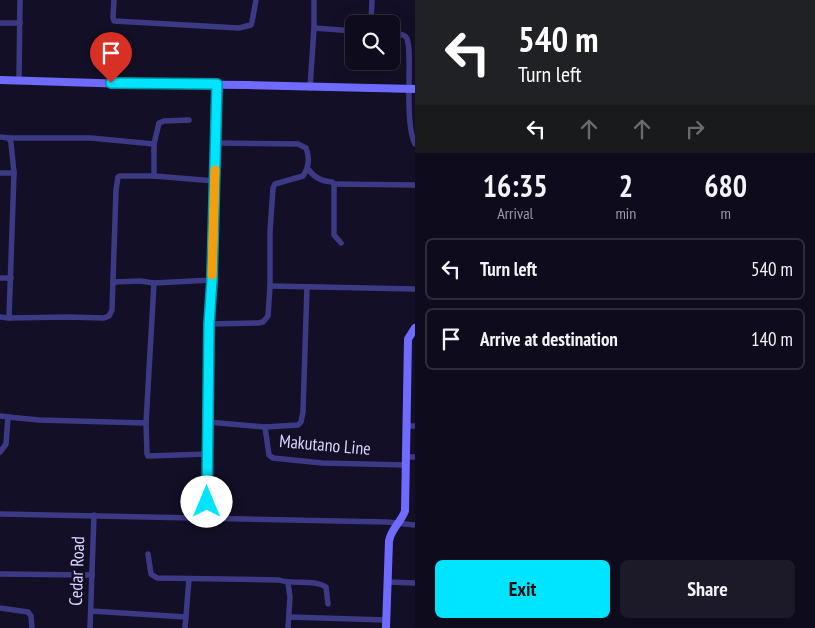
<!DOCTYPE html>
<style>
:root{--surface:#0e0b1c;--page:#1c1929;--text:#f1f3f6;--muted:#9b9ba3;--line:#2e2b3b;--accent:#00e5ff}
body{margin:0;font-family:"PT Sans Narrow",sans-serif;background:var(--page);color:var(--text);height:100vh;display:flex;flex-direction:column;font-size:19px;white-space:nowrap}
*{box-sizing:border-box;margin:0}
p{font-size:16px;color:var(--muted)}
.icon{flex:none;width:28px;height:28px;fill:none;stroke:currentColor;stroke-width:2;stroke-linecap:round;stroke-linejoin:round}
.map{position:relative;flex:1;overflow:hidden}
.sheet{display:flex;flex-direction:column;background:var(--surface);width:400px}
.sheet>*{flex:none}
.guide{background:#202124;color:#fff;overflow:hidden}
.fabs{position:absolute;left:345px;top:15px;display:grid;gap:10px}
.fabs a{display:grid;place-items:center;width:55px;height:55px;border-radius:8px;background:var(--surface);box-shadow:0 5px 20px #0002,0 0 0 1px var(--line);font-size:25px}
.pin{position:absolute;display:grid;place-items:center;width:42px;height:42px;color:#fff;margin:-51px -21px;border-radius:50% 50% 50% 0;rotate:-45deg;box-shadow:0 0 5px #0007}
.pin .icon{rotate:45deg}
.me{position:absolute;width:55px;margin:-28px;rotate:0deg;stroke-linejoin:round;filter:drop-shadow(0 0 4px #0008)}
.turn{display:flex;align-items:center;gap:18px;height:105px;padding:0 20px;font-size:22px}
.turn .icon{width:65px;height:65px;stroke-width:2.5}
.turn b{display:block;font-size:35px;line-height:42px}
.lanes{display:flex;align-items:center;height:48px;padding:0 20px;background:#0003;justify-content:center;gap:25px;direction:ltr}
.lanes .off{opacity:.35}
.eta{display:flex;justify-content:space-evenly;align-items:center;height:85px;text-align:center}
.eta b{font-size:30px;font-weight:800;line-height:35px}
.primary-button{display:flex;gap:10px;margin-top:auto;padding:10px 20px}
.primary-button a{flex:1;height:58px;border-radius:8px;background:var(--accent);color:#111;font-size:20px;font-weight:800;line-height:58px;text-align:center}
.primary-button a+a{background:var(--page);color:var(--text)}
ul{padding:0;list-style:none}
li{display:flex;align-items:center;gap:15px;height:62px;margin:0 10px 8px;padding:0 10px;border:2px solid var(--line);border-radius:8px}
li div{flex:1}
li b{display:block;font-size:19px}
li em{font-style:normal}
main{display:flex;flex:1;min-height:0}
.map>svg:first-child{display:block}
</style>
<main>
<div class="map">
<svg width="415" height="628" viewBox="0 0 415 628">
<rect width="100%" height="100%" fill="#130f26"/>
<g fill="none" stroke-linecap="round" stroke-linejoin="round">
<!-- street -->
<g stroke="#3d3a85" stroke-width="5.5">
<polyline points="114,0 113,18 114,21 239,28 251,25 252,22 256,0"/>
<polyline points="0,23 20,23"/>
<polyline points="371,24 372,0"/>
<polyline points="314,28 354,31"/>
<path d="M391,33C396,33 402,33 406,37C414,46 403,121 415,144"/>
<polyline points="19,80 20,0"/>
<polyline points="310,88 314,28 314,0"/>
<polyline points="0,137 9,138 11,143 14,173 9,318 0,317"/>
<polyline points="9,138 91,138 154,144"/>
<path d="M308,169C315,178 321,181 332,182L334,184V235L341,243"/>
<polyline points="0,173 14,173"/>
<polyline points="154,176 154,144 159,123 164,121 189,120"/>
<polyline points="334,184 415,185"/>
<polyline points="0,278 11,278"/>
<polyline points="113,282 140,281 154,283"/>
<polyline points="270,286 415,289"/>
<polyline points="9,318 68,317 104,318 109,316 112,310 116,190 118,177 120,176 154,176 215,181"/>
<path d="M209,324L258,323L263,322L268,316L270,286V232L273,188L275,184L303,176C309,167 310,158 306,148L298,144L216,143"/>
<polyline points="0,416 8,417 6,444 0,452"/>
<polyline points="8,417 39,420 146,423"/>
<polyline points="208,422 265,427 298,425 301,422 303,412 307,287"/>
<polyline points="407,426 415,426"/>
<polyline points="265,427 269,455 273,458 322,463 406,465"/>
<polyline points="208,454 148,456 147,454 146,423 154,283 212,280"/>
<polyline points="406,457 415,457"/>
<polyline points="0,514 387,522 415,525"/>
<polyline points="207,518 209,324 212,280 217,84"/>
<path d="M148,554L151,574L157,578L279,580C293,585 314,579 326,587L328,604"/>
<polyline points="0,574 92,575"/>
<polyline points="387,582 415,583"/>
<polyline points="288,583 290,597 288,628"/>
<polyline points="0,608 28,612 31,616 32,628"/>
<polyline points="91,611 186,617"/>
<polyline points="289,617 386,620"/>
<polyline points="90,628 94,515"/>
<polyline points="185,628 189,579"/>
</g>
<!-- secondary -->
<g stroke="#6f6bff" stroke-width="8">
<polyline points="0,80 130,84 248,85 415,89"/>
<path d="M386,628L389,541C391,529 401,522 405,511L408,339L415,328"/>
</g>
</g>
<g fill="none" stroke-linecap="round" stroke-linejoin="round">
<defs>
<polyline id="route" points="111,83 217,84 212,280 209,324 207,502"/>
</defs>
<!-- route casing -->
<use href="#route" stroke="#0095a6" stroke-width="12"/>
<!-- route -->
<use href="#route" stroke="#00e5ff" stroke-width="9"/>
<!-- slow -->
<polyline stroke="#f59e0b" stroke-width="9" points="212,275 215,170"/>
</g>
<g text-anchor="middle" stroke-width="5" stroke-linejoin="round" paint-order="stroke">
<!-- street labels -->
<g font-size="18" fill="#d9d4ff" stroke="#130f26">
<text transform="translate(325 445) rotate(5)" y="6">Makutano Line</text>
<text transform="translate(77 571) rotate(-88)" y="6">Cedar Road</text>
</g>
</g>
</svg>
<div class="fabs">
<a><svg class="icon" aria-label="search" viewBox="0 0 24 24"><circle cx="10" cy="10" r="6"/><path d="M15 15l6 6"/></svg></a>
</div>
<div class="pin" style="left:111px;top:83px;background:#d93025"><svg class="icon" aria-label="arrive" viewBox="0 0 24 24"><path d="M6 21V4h12l-3 4 3 4H6"/></svg></div>
<svg class="me" style="left:207px;top:502px" viewBox="-20 -20 40 40"><circle r="19" fill="#fff"/><path d="M0-13L10 11 0 6-10 11z" fill="#00e5ff"/></svg>
</div>
<section class="sheet">
<div class="guide">
<div class="turn"><svg class="icon" aria-label="left" viewBox="0 0 24 24"><path d="M17 20v-9H6M10 6l-5 5 5 5"/></svg><div><b>540 m</b>Turn left</div></div>
<div class="lanes"><svg class="icon" aria-label="left" viewBox="0 0 24 24"><path d="M17 20v-9H6M10 6l-5 5 5 5"/></svg><svg class="icon off" aria-label="ahead" viewBox="0 0 24 24"><path d="M12 20V5M6 11l6-6 6 6"/></svg><svg class="icon off" aria-label="ahead" viewBox="0 0 24 24"><path d="M12 20V5M6 11l6-6 6 6"/></svg><svg class="icon off" aria-label="right" viewBox="0 0 24 24"><path d="M7 20v-9h11M14 6l5 5-5 5"/></svg></div>
</div>
<div class="eta">
<div><b>16:35</b><p>Arrival</p></div>
<div><b>2</b><p>min</p></div>
<div><b>680</b><p>m</p></div>
</div>
<ul>
<li><svg class="icon" aria-label="left" viewBox="0 0 24 24"><path d="M17 20v-9H6M10 6l-5 5 5 5"/></svg><div><b>Turn left</b></div><em>540 m</em></li>
<li><svg class="icon" aria-label="arrive" viewBox="0 0 24 24"><path d="M6 21V4h12l-3 4 3 4H6"/></svg><div><b>Arrive at destination</b></div><em>140 m</em></li>
</ul>
<div class="primary-button"><a>Exit</a><a>Share</a></div>
</section>
</main>
